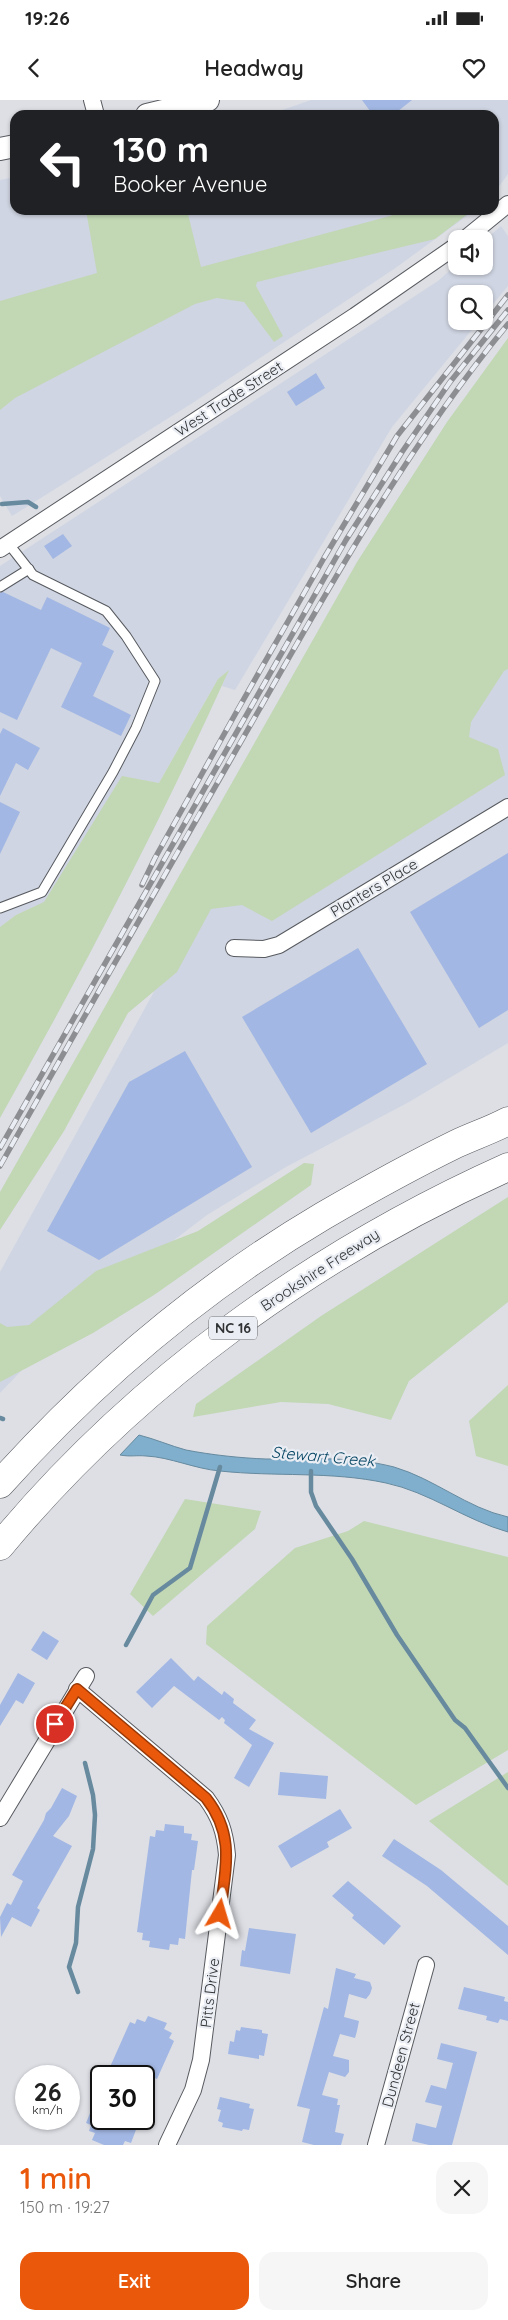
<!DOCTYPE html>
<meta charset="utf-8">
<style>
:root{--surface:#fff;--page:#f6f6f6;--text:#222;--muted:#767676;--accent:#ea580c}
body{margin:0;font-family:Quicksand,sans-serif;background:var(--page);color:var(--text);height:100vh;display:flex;flex-direction:column;font-size:19px;white-space:nowrap}
*{box-sizing:border-box;margin:0}
p{font-size:16px;color:var(--muted)}
.icon{flex:none;width:28px;height:28px;fill:none;stroke:currentColor;stroke-width:2;stroke-linecap:round;stroke-linejoin:round}
.map{position:relative;height:2045px;overflow:hidden}
.sheet{display:flex;flex-direction:column;background:var(--surface);flex:1}
.sheet>*{flex:none}
.banner{position:absolute;left:10px;top:10px;width:489px;height:105px;border-radius:15px;box-shadow:0 1px 4px #0004;background:#202124;color:#fff;overflow:hidden}
.fabs{position:absolute;left:448px;top:130px;display:grid;gap:10px}
.fabs a{display:grid;place-items:center;width:45px;height:45px;border-radius:10px;background:var(--surface);box-shadow:0 1px 4px #0004;font-size:25px}
.speed{position:absolute;left:15px;top:1965px;display:flex;gap:10px;font-size:25px;font-weight:700;text-align:center}
.speed>*{display:grid;place-content:center;width:65px;height:65px;border-radius:50%;background:var(--surface);box-shadow:0 1px 4px #0004;line-height:1}
.speed small{font-size:12px;font-weight:400}
.speed .limit{border:2px solid #111;border-radius:8px;background:#fff;color:#111}
.pin{position:absolute;display:grid;place-items:center;width:42px;height:42px;color:#fff;margin:-21px;border:2px solid #fff;border-radius:50%;box-shadow:0 1px 5px #0007}
.me{position:absolute;width:55px;margin:-28px;rotate:7deg;stroke-linejoin:round;filter:drop-shadow(0 0 4px #0008)}
.turn{display:flex;align-items:center;gap:18px;height:105px;padding:0 20px;font-size:22px}
.turn .icon{width:65px;height:65px;stroke-width:2.5}
.turn b{display:block;font-size:35px;line-height:42px}
.round{display:grid;place-items:center;flex:none;width:52px;height:52px;border-radius:15px;background:var(--page)}
.summary{display:flex;align-items:center;justify-content:space-between;height:85px;padding:0 20px}
h1{font-size:30px;font-weight:600;line-height:38px;color:var(--accent)}
.cta{display:flex;gap:10px;margin-top:auto;padding:10px 20px}
.cta a{flex:1;height:58px;border-radius:15px;background:var(--accent);color:#fff;font-size:20px;font-weight:600;line-height:58px;text-align:center}
.cta a+a{background:var(--page);color:var(--text)}
.status{display:flex;justify-content:space-between;align-items:center;height:35px;padding:0 25px;background:var(--surface);direction:ltr}
.status svg{height:14px;fill:currentColor}
header{display:flex;justify-content:space-between;align-items:center;height:65px;padding:0 20px;background:var(--surface);font-size:22px;font-weight:600}
.map>svg:first-child{display:block}
</style>
<div class="status"><b>19:26</b><svg viewBox="0 0 49 12"><path d="M0 12V9h3v3zM5 12V6h3v6zM10 12V3h3v9zM15 12V0h3v12zM26 1h20v11H26zM47 4h2v5h-2z"/></svg></div>
<header><svg class="icon" aria-label="back" viewBox="0 0 24 24"><path d="M15 5l-7 7 7 7"/></svg>Headway<svg class="icon" aria-label="heart" viewBox="0 0 24 24"><path d="M12 20l-8-8c-3-5 5-10 8-4 3-6 11-1 8 4z"/></svg></header>
<div class="map">
<svg width="508" height="2045" viewBox="0 0 508 2045">
<rect width="100%" height="100%" fill="#dddfe5"/>
<!-- built -->
<g fill="#cfd5e2">
<polygon points="311,0 508,0 508,74 494,93 494,15 268,15"/>
<polygon points="15,77 15,110 475,110 394,169 191,304 12,416 0,396 0,80"/>
<polygon points="501,126 508,136 508,186 484,215 484,194 456,194 456,221 479,221 392,327 235,590 222,586 228,571 218,579 159,683 122,677 44,803 16,815 0,827 0,466 438,181 456,165 484,166 484,141"/>
<polygon points="508,301 508,943 409,1002 286,1067 207,1115 119,1182 41,1250 0,1293 0,1172 290,644"/>
</g>
<!-- green -->
<g fill="#c2d7b4">
<polygon points="86,110 187,110 201,167 390,116 404,110 473,110 435,139 257,182 256,186 283,236 274,242 244,202 217,198 195,204 15,298 0,310 0,201 97,173"/>
<polygon points="508,238 508,569 504,571 471,622 469,637 498,649 505,675 272,821 242,805 211,809 177,872 128,913 64,1031 0,1130 0,1092 357,462 447,322"/>
<path d="M229,570C160,723 82,872 0,1018V827L16,815L44,802L122,676L159,683L218,579Z"/>
<polygon points="304,1063 314,1064 311,1085 154,1195 93,1233 0,1282 0,1223 7,1227 29,1225 96,1171 198,1131"/>
<polygon points="508,1097 508,1202 409,1281 391,1320 328,1304 281,1302 193,1317 196,1304 321,1216"/>
<polygon points="508,1285 508,1366 476,1356 469,1321"/>
<polygon points="185,1399 261,1411 255,1429 153,1516 130,1494"/>
<polygon points="364,1421 508,1457 508,1650 416,1705 206,1544 207,1526 295,1448 348,1431"/>
<polygon points="508,1672 508,1786 429,1721"/>
</g>
<!-- water -->
<path fill="#7fafcd" stroke="#678a9f" d="M139,1335C155,1339 171,1346 186,1350C212,1355 240,1358 266,1359C309,1359 351,1356 394,1367C435,1379 467,1408 508,1417V1432C465,1420 429,1392 386,1383C331,1371 275,1377 220,1371C195,1369 170,1357 146,1356C136,1355 131,1357 120,1355Z"/>
<g fill="none" stroke-linecap="round" stroke-linejoin="round">
<!-- stream -->
<g stroke="#678a9f" stroke-width="4.5">
<polyline points="2,404 28,402 36,407"/>
<polyline points="0,1318 3,1319"/>
<polyline points="311,1371 311,1392 316,1406 352,1459 397,1535 455,1620 465,1628 508,1688"/>
<polyline points="126,1545 153,1495 190,1468 220,1367"/>
<polyline points="78,1892 69,1867 76,1843 78,1807 93,1749 95,1715 93,1695 85,1663"/>
</g>
</g>
<!-- building -->
<g fill="#a2b7e3">
<polygon points="362,0 412,0 393,15 373,15"/>
<polygon points="316,273 325,288 296,306 287,292"/>
<polygon points="63,434 72,446 53,459 44,446"/>
<polygon points="3,492 41,510 47,497 110,528 102,545 114,551 93,596 131,615 121,636 61,607 82,563 51,548 17,620 0,612 0,493"/>
<polygon points="3,628 40,648 28,670 16,663 0,696 0,634"/>
<polygon points="0,702 20,712 0,754"/>
<polygon points="508,753 508,910 479,928 410,812"/>
<polygon points="358,848 427,964 311,1033 242,917"/>
<polygon points="185,951 252,1067 99,1160 47,1131 129,982"/>
<polygon points="43,1531 59,1541 47,1560 31,1550"/>
<polygon points="171,1558 194,1581 198,1576 222,1595 224,1591 234,1599 233,1603 256,1620 249,1629 274,1643 249,1687 234,1678 252,1645 224,1623 225,1620 222,1617 219,1620 174,1586 152,1608 136,1592"/>
<polygon points="18,1573 35,1583 23,1604 16,1600 0,1626 0,1605"/>
<polygon points="280,1672 328,1676 326,1699 278,1695"/>
<polygon points="62,1688 77,1696 69,1716 53,1736 72,1746 37,1808 40,1810 31,1827 12,1817 1,1837 0,1817 7,1803 11,1805 23,1781 12,1775 44,1720 46,1713 51,1708"/>
<polygon points="340,1709 352,1728 327,1742 329,1747 291,1768 278,1746"/>
<polygon points="165,1724 184,1726 184,1733 192,1734 191,1740 198,1741 194,1770 192,1770 185,1839 179,1838 178,1845 170,1844 169,1850 149,1847 150,1841 142,1840 143,1833 137,1832 150,1736 155,1737 156,1730 164,1731"/>
<polygon points="394,1739 441,1770 508,1826 508,1855 427,1786 382,1756"/>
<polygon points="348,1781 401,1826 384,1845 352,1818 354,1815 332,1796"/>
<polygon points="249,1828 296,1834 290,1874 240,1866 242,1850 245,1851"/>
<polygon points="336,1868 356,1874 354,1878 370,1882 372,1888 370,1894 366,1899 349,1894 344,1917 359,1921 357,1931 355,1938 340,1934 333,1956 349,1960 349,1972 345,1977 329,1972 322,1995 338,1999 337,2005 340,2005 335,2032 344,2034 341,2045 314,2045 302,2042 310,2009 297,2006 324,1907 328,1909"/>
<polygon points="464,1887 505,1897 504,1901 508,1902 508,1921 500,1919 498,1923 486,1920 487,1916 458,1909"/>
<polygon points="148,1916 167,1923 164,1929 172,1933 169,1938 174,1941 157,1979 150,1976 106,1976 130,1922 135,1924 137,1919 145,1922"/>
<polygon points="241,1927 262,1930 262,1933 268,1934 264,1956 259,1955 259,1959 228,1954 230,1941 234,1942 236,1930 240,1931"/>
<polygon points="441,1943 477,1952 452,2045 429,2045 412,2041 416,2023 436,2028 442,2006 425,2002 431,1985 446,1989 453,1963 437,1959"/>
<polygon points="101,1986 101,2019 140,2019 131,2043 125,2041 123,2045 104,2045 92,2040 95,2033 89,2031 91,2025 86,2023"/>
<polygon points="220,1997 250,2004 249,2008 254,2009 249,2030 243,2029 242,2031 222,2027 223,2023 218,2021 221,2010 217,2009"/>
</g>
<g fill="none" stroke-linecap="round" stroke-linejoin="round">
<defs>
<g id="lane">
<polyline points="0,487 29,469"/>
<polyline points="0,808 42,792 113,672 136,628 155,581 126,536 106,511 33,475 8,443"/>
</g>
<g id="street">
<polyline points="92,0 96,15"/>
<polyline points="465,139 508,104"/>
<polyline points="0,449 355,216 456,146"/>
<polyline points="234,848 264,849 279,845 508,707"/>
<path d="M77,1589L206,1698C220,1717 225,1732 227,1755L201,1960L193,1990L167,2045"/>
<polyline points="0,1718 86,1576"/>
<polyline points="376,2045 426,1865"/>
</g>
<g id="secondary">
<polyline points="147,15 208,0"/>
<polyline points="0,49 15,46"/>
</g>
<g id="highway">
<path d="M0,1384C93,1280 203,1187 323,1116C366,1091 411,1066 456,1044C473,1036 491,1030 508,1021"/>
<path d="M0,1446C136,1282 314,1154 508,1067"/>
</g>
</defs>
<!-- lane casing -->
<use href="#lane" stroke="#575a5f" stroke-width="11"/>
<!-- street casing -->
<use href="#street" stroke="#575a5f" stroke-width="18"/>
<!-- secondary casing -->
<use href="#secondary" stroke="#575a5f" stroke-width="24"/>
<!-- highway casing -->
<use href="#highway" stroke="#575a5f" stroke-width="29"/>
<!-- lane -->
<use href="#lane" stroke="#fff" stroke-width="9"/>
<!-- street -->
<use href="#street" stroke="#fff" stroke-width="16"/>
<!-- secondary -->
<use href="#secondary" stroke="#fff" stroke-width="22"/>
<!-- highway -->
<use href="#highway" stroke="#fff" stroke-width="28"/>
<defs>
<g id="rail">
<polyline points="142,785 155,758 237,611 324,458 397,336 508,195"/>
<polyline points="0,1048 346,440 402,352 450,282 508,210"/>
<path d="M0,1066C86,914 172,761 259,610C335,477 410,343 508,224"/>
</g>
</defs>
<!-- rail casing -->
<use href="#rail" stroke="#8c8e92" stroke-width="5.5"/>
<!-- rail -->
<use href="#rail" stroke="#eaedf3" stroke-width="4" stroke-dasharray="11" stroke-linecap="butt"/>
</g>
<g fill="none" stroke-linecap="round" stroke-linejoin="round">
<defs>
<path id="route" d="M55,1624L77,1589L206,1698C236,1736 225,1770 220,1814"/>
</defs>
<!-- route casing -->
<use href="#route" stroke="#983908" stroke-width="12"/>
<!-- route -->
<use href="#route" stroke="#ea580c" stroke-width="9"/>
</g>
<g text-anchor="middle" stroke-width="4.5" stroke-linejoin="round" paint-order="stroke">
<!-- shield labels -->
<rect fill="#eaedf3" stroke="#686a6d" stroke-width="1" x="209" y="1216.5" width="48" height="23" rx="4"/>
<g font-size="14" font-weight="bold" fill="#303234">
<text x="233" y="1233">NC 16</text>
</g>
<!-- street labels -->
<g font-size="15" fill="#303234" stroke="#eaedf3">
<text transform="translate(229 299) rotate(-33)" y="5">West Trade Street</text>
<text transform="translate(374 788) rotate(-31)" y="5">Planters Place</text>
<text transform="translate(320 1170) rotate(-33)" y="5">Brookshire Freeway</text>
<text transform="translate(210 1893) rotate(-83)" y="5">Pitts Drive</text>
<text transform="translate(401 1955) rotate(-75)" y="5">Dundeen Street</text>
</g>
<!-- water labels -->
<g font-size="16" font-style="italic" fill="#074664" stroke="#eaedf3">
<text transform="translate(323 1356) rotate(5)" y="6">Stewart Creek</text>
</g>
</g>
</svg>
<div class="fabs">
<a><svg class="icon" aria-label="sound" viewBox="0 0 24 24"><path d="M4 9h4l5-4v14l-5-4H4zM17 9q2 3 0 6"/></svg></a>
<a><svg class="icon" aria-label="search" viewBox="0 0 24 24"><circle cx="10" cy="10" r="6"/><path d="M15 15l6 6"/></svg></a>
</div>
<div class="speed"><div>26<small>km/h</small></div><div class="limit">30</div></div>
<div class="pin" style="left:55px;top:1624px;background:#d93025"><svg class="icon" aria-label="arrive" viewBox="0 0 24 24"><path d="M6 21V4h12l-3 4 3 4H6"/></svg></div>
<svg class="me" style="left:220px;top:1814px" viewBox="-20 -20 40 40"><path d="M0-17L14 15 0 8-14 15z" fill="#ea580c" stroke="#fff" stroke-width="4"/></svg>
<div class="banner">
<div class="turn"><svg class="icon" aria-label="left" viewBox="0 0 24 24"><path d="M17 20v-9H6M10 6l-5 5 5 5"/></svg><div><b>130 m</b>Booker Avenue</div></div>
</div>
</div>
<section class="sheet">
<div class="summary"><div><h1>1 min</h1><p>150 m · 19:27</p></div><a class="round"><svg class="icon" aria-label="close" viewBox="0 0 24 24"><path d="M6 6l12 12M18 6L6 18"/></svg></a></div>
<div class="cta"><a>Exit</a><a>Share</a></div>
</section>
